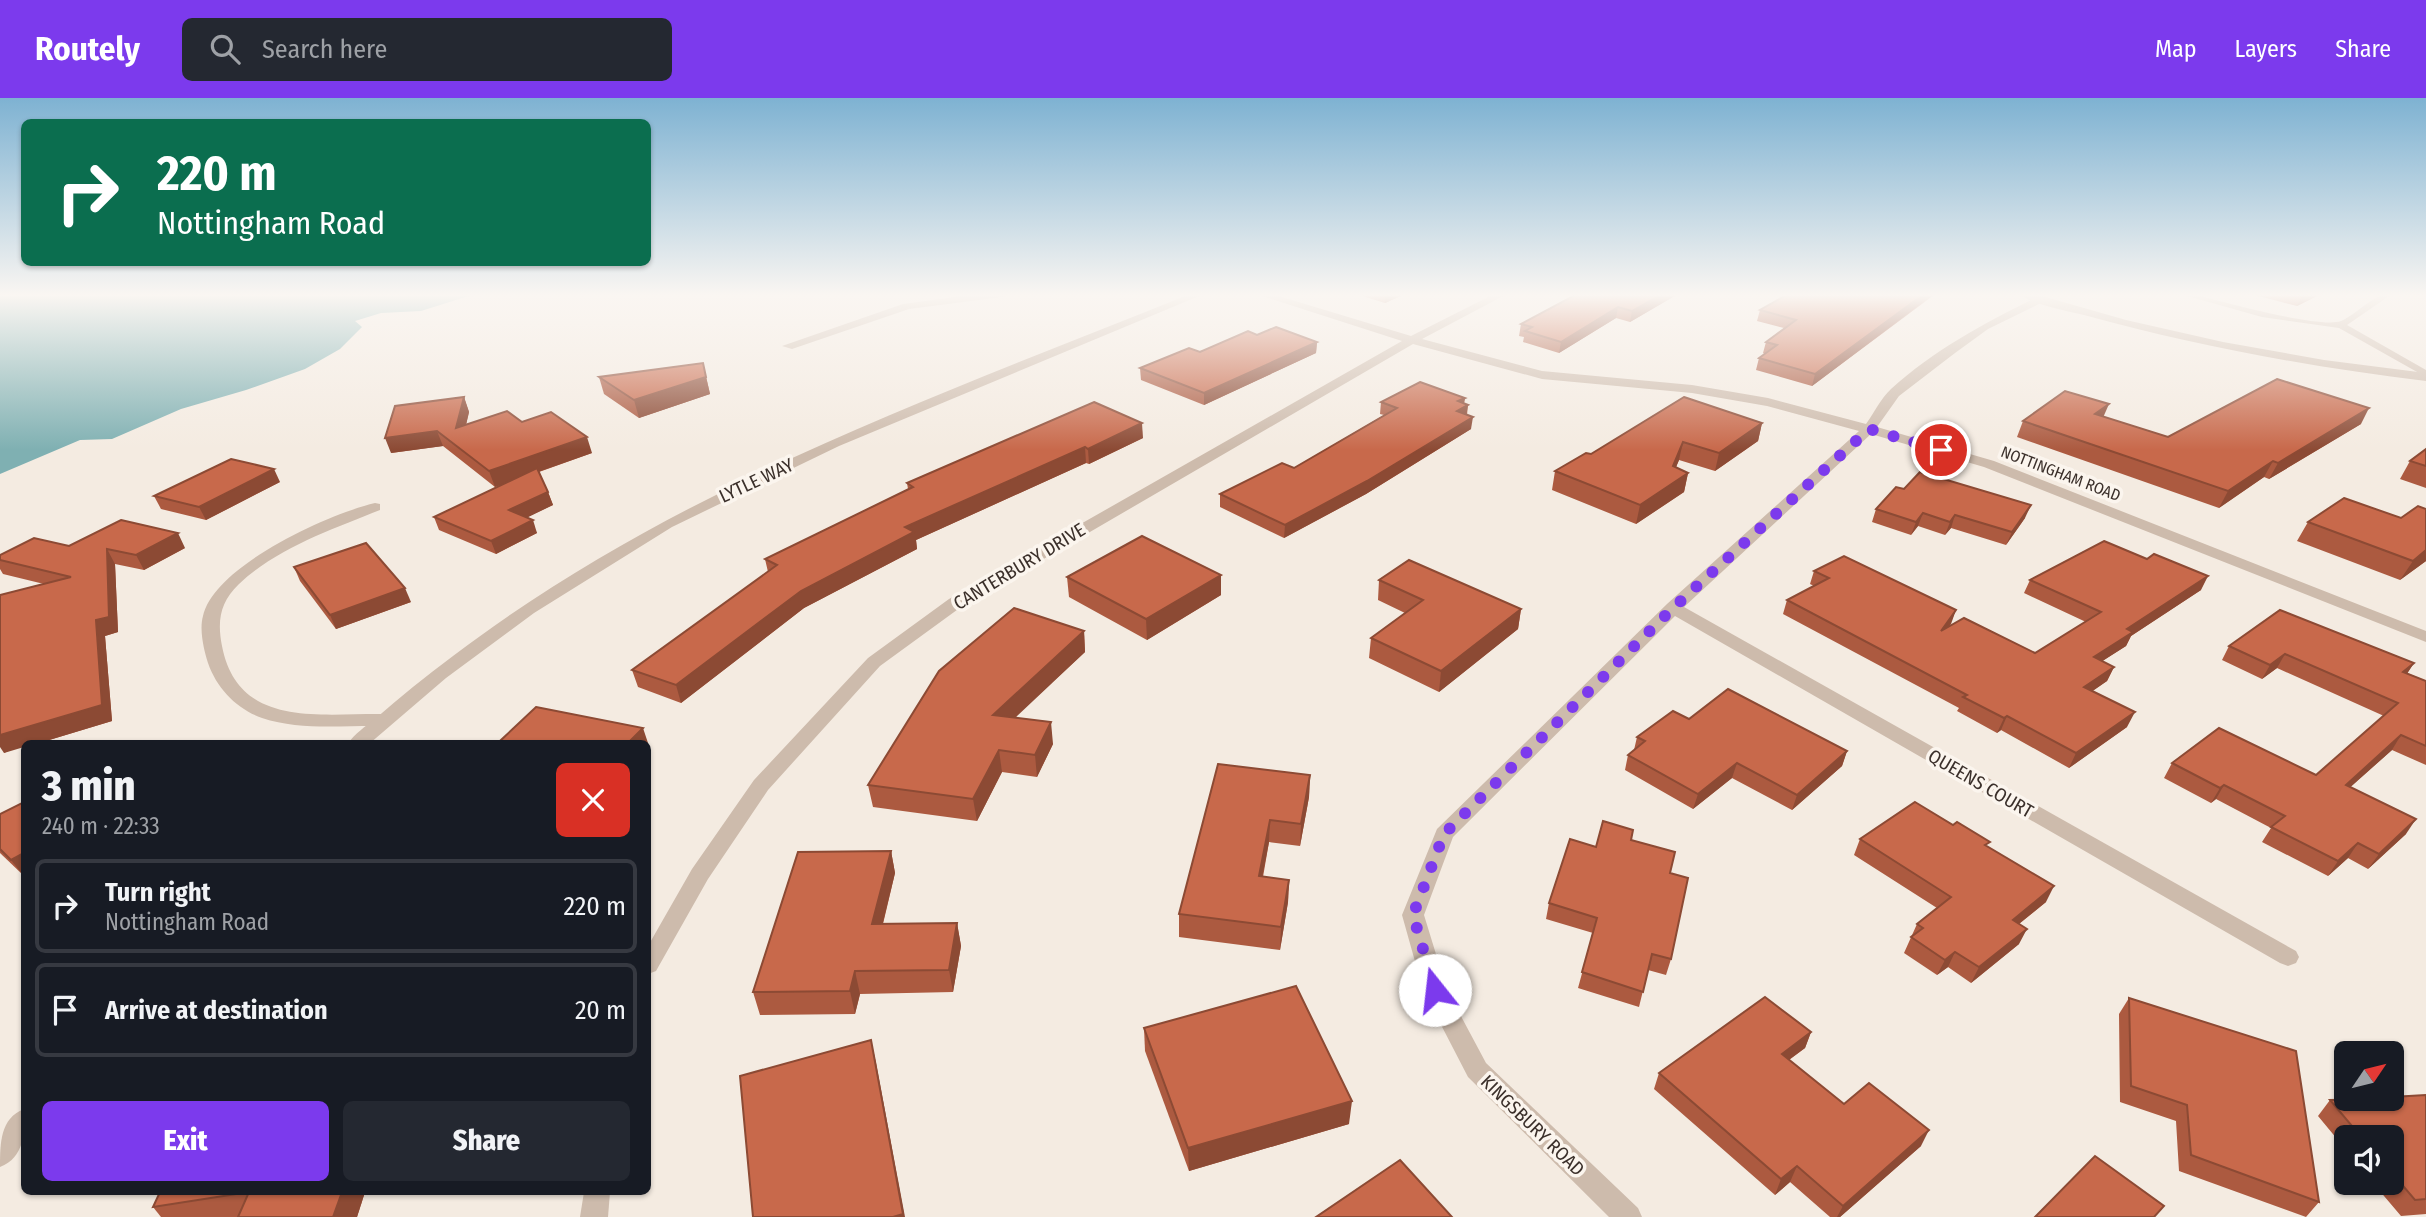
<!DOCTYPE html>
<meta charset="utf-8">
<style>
:root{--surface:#171b24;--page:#242831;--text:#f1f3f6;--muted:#9ea1a6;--line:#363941;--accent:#7c3aed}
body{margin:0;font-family:"Fira Sans Condensed",sans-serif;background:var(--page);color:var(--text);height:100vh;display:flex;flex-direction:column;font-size:26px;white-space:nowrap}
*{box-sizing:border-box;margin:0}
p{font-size:23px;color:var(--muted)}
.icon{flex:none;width:38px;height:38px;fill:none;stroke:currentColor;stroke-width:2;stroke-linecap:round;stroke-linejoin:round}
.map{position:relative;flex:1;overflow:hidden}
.sheet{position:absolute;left:21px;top:642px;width:630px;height:455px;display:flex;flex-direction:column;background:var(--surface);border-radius:10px;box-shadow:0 2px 5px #0004}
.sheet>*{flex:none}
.top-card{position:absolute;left:21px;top:21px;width:630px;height:147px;border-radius:10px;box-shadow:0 2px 5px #0004;background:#0b6e4f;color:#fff;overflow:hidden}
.needle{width:46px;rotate:55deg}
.controls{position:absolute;left:2334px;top:943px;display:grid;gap:14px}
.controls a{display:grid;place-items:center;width:70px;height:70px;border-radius:10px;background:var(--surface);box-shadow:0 2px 5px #0004;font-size:35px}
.pin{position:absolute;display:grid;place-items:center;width:60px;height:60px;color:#fff;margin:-30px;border:4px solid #fff;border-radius:50%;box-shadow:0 2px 7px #0007}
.me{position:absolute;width:77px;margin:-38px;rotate:344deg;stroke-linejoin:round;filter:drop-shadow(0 0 5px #0008)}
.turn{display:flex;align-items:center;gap:24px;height:147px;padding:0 21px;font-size:32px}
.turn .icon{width:91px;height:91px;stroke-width:2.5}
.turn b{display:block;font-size:49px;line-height:60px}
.round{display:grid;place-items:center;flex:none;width:74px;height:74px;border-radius:10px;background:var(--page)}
.headline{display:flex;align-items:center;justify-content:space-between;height:119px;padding:0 21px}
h1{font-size:42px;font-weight:800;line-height:52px}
.primary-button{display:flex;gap:14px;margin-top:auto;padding:14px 21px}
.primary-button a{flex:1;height:80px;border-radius:10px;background:var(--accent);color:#fff;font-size:28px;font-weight:800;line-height:80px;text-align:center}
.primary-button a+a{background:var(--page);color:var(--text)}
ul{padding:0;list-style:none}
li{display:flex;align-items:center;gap:21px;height:94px;margin:0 14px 10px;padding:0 7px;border:4px solid var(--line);border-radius:10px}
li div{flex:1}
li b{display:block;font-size:26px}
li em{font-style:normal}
header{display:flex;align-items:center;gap:42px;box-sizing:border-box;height:98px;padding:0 35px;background:var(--accent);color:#fff}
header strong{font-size:33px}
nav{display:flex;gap:38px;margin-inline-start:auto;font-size:24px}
.search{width:490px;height:63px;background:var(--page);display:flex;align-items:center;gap:18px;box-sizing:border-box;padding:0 24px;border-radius:10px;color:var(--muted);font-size:26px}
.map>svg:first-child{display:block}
</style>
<header>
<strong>Routely</strong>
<div class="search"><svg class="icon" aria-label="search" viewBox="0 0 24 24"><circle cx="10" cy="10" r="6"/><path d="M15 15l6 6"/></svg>Search here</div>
<nav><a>Map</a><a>Layers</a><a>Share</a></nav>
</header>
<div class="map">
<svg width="2426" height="1119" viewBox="0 0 2426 1119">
<rect width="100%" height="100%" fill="#f4ebe1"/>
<!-- water -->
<polygon fill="#7fb0b2" points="0,196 475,196 421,213 381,215 355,223 362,229 340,251 305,271 246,292 181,311 112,341 80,342 0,376"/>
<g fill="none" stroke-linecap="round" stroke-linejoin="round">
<!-- service -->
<path fill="#cdbbac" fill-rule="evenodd" d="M2180,196H2193C2219,203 2321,231 2341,223C2359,215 2372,196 2392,196L2347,227L2426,272V279L2339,230L2262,219Z"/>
<!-- minor -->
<g fill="#cdbbac" fill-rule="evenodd">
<polygon points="977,196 1007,196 1002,199 909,211 792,251 782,248 903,206"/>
<path d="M1256,196H1272L1411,238L1494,196H1507L1422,241L1542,273L1692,287L1768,300L1866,326C1874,315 1881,300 1891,291C1934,252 1986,224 2037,199H2045V203L1988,231L1955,255L1899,298L1877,329L1994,363L2426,533V544L1984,369L1871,336L1684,509L2296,853L2299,859L2296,865L2288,868L2280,865L1675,518L1453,739L1424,817L1447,892L1486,965L1638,1110L1642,1119H1609L1468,979L1423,892L1402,817L1437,731L1667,506L1859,333L1767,308L1692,295L1542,281L1413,246L961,509L880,568L768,692L708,781L656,873L648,876V848L692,771L754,682L868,560L949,501L1402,243Z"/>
<path d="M375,405L380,406V412C333,431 277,450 239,486C220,504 217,523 222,548C238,631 320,615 384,616L393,622L384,628C344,627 301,633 262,620C237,611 217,591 208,565C204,552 199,532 203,518C214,468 328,416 375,405Z"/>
<polygon points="584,1094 610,1094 608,1119 580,1119"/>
</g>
<!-- tertiary -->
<g fill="#cdbbac" fill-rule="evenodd">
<path d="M1190,196H1204L839,348L672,429L534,515L446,580L369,646H348C354,636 366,628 375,621C400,599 426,578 453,558C674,390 935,299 1190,196Z"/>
<path d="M2019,196H2035L2126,222L2223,244L2324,262L2426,275V283C2310,269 2196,248 2084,217C2067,213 2031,206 2019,196Z"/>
<path d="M24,1011C26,1033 24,1060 0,1069C0,1046 0,1020 24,1011Z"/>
</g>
</g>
<!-- wall -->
<g fill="#ac5a40">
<polygon points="1356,196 1405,196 1385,205"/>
<polygon points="1577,196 1678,196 1630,224 1616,220 1559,255 1523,244 1524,239 1519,238 1521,226"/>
<polygon points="2251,196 2321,196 2297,208"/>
<polygon points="1934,197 1812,288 1756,272 1759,260 1765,256 1763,255 1766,244 1784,230 1757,223 1760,212"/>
<polygon points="1257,237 1317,244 1316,255 1204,307 1141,282 1140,270"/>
<polygon points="703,265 710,296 639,320 604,296 599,279"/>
<polygon points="464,299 469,314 466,326 522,324 592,355 539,374 548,394 553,407 527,419 537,435 496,456 439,432 434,419 505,385 495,389 443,348 391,355"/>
<polygon points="1465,300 1464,306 1468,307 1467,317 1471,331 1366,396 1284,440 1220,409 1220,396 1294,370 1384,317 1380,316 1381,304"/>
<polygon points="1094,304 1143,340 1089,366 1086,365 916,442 917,451 804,510 681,605 638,589 632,572 768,474 765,461 908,391 907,385"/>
<polygon points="2103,319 2168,339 2361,326 2269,381 2264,379 2219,410 2017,339 2023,323"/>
<polygon points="1762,325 1758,343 1715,373 1679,362 1676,369 1688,375 1684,394 1636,426 1552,392 1555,373 1591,356"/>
<polygon points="2426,351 2426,390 2400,381 2410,363"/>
<polygon points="280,384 206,422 161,411 154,398"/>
<polygon points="1876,411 2025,420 2006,447 1951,430 1945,437 1918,428 1911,437 1872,424"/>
<polygon points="2426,411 2426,463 2400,482 2297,443 2308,424 2401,420"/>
<polygon points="69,448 185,450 144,472 115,466 118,534 105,538 112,623 36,646 24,646 4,655 44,486 3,476 0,471 0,457"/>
<polygon points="294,469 411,504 336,531 300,483"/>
<polygon points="1814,473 1956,512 1949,528 2035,555 2086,524 2024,495 2030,482 2201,492 2131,538 2126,548 2102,563 2114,569 2107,583 2092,593 2127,629 2069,670 2001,632 1997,635 1957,613 1959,610 1783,516 1787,502 1814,488 1810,486"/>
<polygon points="1067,479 1221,497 1147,542 1069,499"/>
<polygon points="1379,482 1521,511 1518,531 1439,594 1369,560 1371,540 1405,515 1378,502"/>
<polygon points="1084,533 1085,554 1015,619 1053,646 1037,679 1002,674 977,723 873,709 868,687"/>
<polygon points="2229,548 2414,565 2407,575 2426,583 2426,667 2392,652 2350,689 2406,736 2368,771 2348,760 2328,778 2262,744 2271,730 2216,701 2211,705 2164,680 2172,665 2316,677 2384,618 2277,570 2262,581 2222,562"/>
<polygon points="1689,621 1847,653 1842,668 1792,712 1732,680 1693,711 1625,672 1628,657 1634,652 1637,639"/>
<polygon points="500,643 648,645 647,646 501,646"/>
<polygon points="1310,677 1309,699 1300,748 1269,744 1263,779 1289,782 1288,804 1280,852 1179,839 1179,816"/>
<polygon points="0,716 23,777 0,755"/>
<polygon points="1860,741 1988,749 2046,804 2019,826 2019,846 1971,885 1948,869 1937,877 1904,855 1917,826 1937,810 1854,757"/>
<polygon points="1631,742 1670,775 1671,861 1666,877 1648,872 1639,909 1578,890 1593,835 1546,821 1549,805 1596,749"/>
<polygon points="891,753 895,775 883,826 957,825 961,848 953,894 860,896 855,916 760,917 753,894"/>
<polygon points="2129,900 2319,1104 2306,1119 2179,1073 2176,1023 2120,1004 2119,916"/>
<polygon points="1144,930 1349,1026 1189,1073 1145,953"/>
<polygon points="1811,934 1805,950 1789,962 1844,1006 1921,1048 1840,1119 1830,1119 1790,1084 1775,1097 1654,991 1659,975"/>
<polygon points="2426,997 2426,1116 2401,1118 2373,1085 2392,1085 2392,1040 2347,1040 2347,1053 2318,1018 2330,1002"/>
<polygon points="160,1094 365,1094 357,1119 161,1119 153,1109"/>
</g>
<!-- shaded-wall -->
<g fill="#8c4a34">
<polygon points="1385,196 1405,196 1385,205"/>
<polygon points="1662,196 1678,196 1630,224 1632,213"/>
<polygon points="1924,196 1934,196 1812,288 1815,276"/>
<polygon points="2303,196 2321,196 2297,208"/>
<polygon points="1618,209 1616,220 1559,255 1561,244"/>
<polygon points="1317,244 1316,255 1204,307 1204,295"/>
<polygon points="706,279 710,296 639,320 634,302"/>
<polygon points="464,299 469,314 462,345 456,330"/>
<polygon points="1465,300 1463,309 1468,307 1466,319 1455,325 1458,303"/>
<polygon points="2109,306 2102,322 2095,316"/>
<polygon points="2369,310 2361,326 2269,381 2278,365"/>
<polygon points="1473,319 1471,331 1366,396 1284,440 1285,427"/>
<polygon points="1142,325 1143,340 1089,366 1088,351"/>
<polygon points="1762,325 1758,343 1715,373 1719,355"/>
<polygon points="437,333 443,348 391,355 385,340"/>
<polygon points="587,339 592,355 495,389 489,373"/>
<polygon points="1683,344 1679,362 1669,386 1673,368"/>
<polygon points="1085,349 1086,365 916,442 917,451 804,510 681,605 676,587 801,493 905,429"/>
<polygon points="2273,363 2264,379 2219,410 2228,393"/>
<polygon points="274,371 280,384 206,422 199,409"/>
<polygon points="1688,375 1684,394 1636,426 1640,407"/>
<polygon points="548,394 553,407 514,426 509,412"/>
<polygon points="2031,407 2025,420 2006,447 2012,434"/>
<polygon points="1923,415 1918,428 1911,437 1916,424"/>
<polygon points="1955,417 1951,430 1945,437 1950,424"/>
<polygon points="533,422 537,435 496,456 491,443"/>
<polygon points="178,435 185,450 144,472 136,457"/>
<polygon points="107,451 115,466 118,534 105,538 112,623 36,646 24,646 24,649 4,655 0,649 0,637 96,522"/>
<polygon points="2426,452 2426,463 2400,482 2413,463"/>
<polygon points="1221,477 1221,497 1147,542 1146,521"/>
<polygon points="2208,478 2201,492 2131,538 2126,548 2087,573 2094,559 2127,531"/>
<polygon points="405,490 411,504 336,531 330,517"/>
<polygon points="1521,511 1518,531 1439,594 1441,573"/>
<polygon points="1956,512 1951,526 1936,547 1941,533"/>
<polygon points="1084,533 1085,554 996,638 993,617"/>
<polygon points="2285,556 2277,570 2262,581 2270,567"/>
<polygon points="2414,565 2405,579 2403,574"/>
<polygon points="2114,569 2107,583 2077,604 2084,589"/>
<polygon points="2135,614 2127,629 2069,670 2076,655"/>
<polygon points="2007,618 2001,632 1997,635 2004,620"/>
<polygon points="1051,624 1053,646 1037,679 1035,657"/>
<polygon points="643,630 648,645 647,646 627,646"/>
<polygon points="2401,637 2392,652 2336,702 2346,687"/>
<polygon points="999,652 1002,674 977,723 973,701"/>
<polygon points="1847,653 1842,668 1792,712 1797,697"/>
<polygon points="1737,665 1732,680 1693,711 1698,696"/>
<polygon points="1310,677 1309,699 1300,748 1301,726"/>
<polygon points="2224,687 2216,701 2211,705 2220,690"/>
<polygon points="2416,721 2406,736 2368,771 2379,756"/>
<polygon points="1270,722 1269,744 1258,801 1259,778"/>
<polygon points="2358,745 2348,760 2328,778 2338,763"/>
<polygon points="891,753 895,775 877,849 872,826"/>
<polygon points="24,755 24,777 23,777 11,762"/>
<polygon points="1289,782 1288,804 1280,852 1281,829"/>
<polygon points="2054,788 2046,804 2005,837 2013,822"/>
<polygon points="957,825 961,848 953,894 949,872"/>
<polygon points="2027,831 2019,846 1971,885 1979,869"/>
<polygon points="1955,854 1948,869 1937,877 1945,862"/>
<polygon points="855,873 860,896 855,916 850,893"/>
<polygon points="1811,934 1805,950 1775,972 1782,956"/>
<polygon points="871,942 876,965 905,1119 893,1119"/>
<polygon points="1352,1003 1349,1026 1189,1073 1188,1050"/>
<polygon points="1929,1032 1921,1048 1840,1119 1837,1119 1843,1108"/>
<polygon points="1797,1068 1790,1084 1775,1097 1781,1081"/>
<polygon points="342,1094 365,1094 357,1119 333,1119"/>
</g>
<!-- building -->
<g fill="#c8694b" stroke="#8c4a34" stroke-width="2">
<polygon points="1577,196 1662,196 1632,213 1618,209 1561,244 1525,233 1532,229 1521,226"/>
<polygon points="1788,196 1924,196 1815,276 1759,260 1777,247 1766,244 1796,222 1760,212"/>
<polygon points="1276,229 1317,244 1204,295 1140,270 1189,250 1200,254 1248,233 1257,237"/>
<polygon points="703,265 706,279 634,302 599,279"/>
<polygon points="2277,281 2369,310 2278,365 2273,363 2228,393 2023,323 2065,293 2109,306 2095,316 2168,339"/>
<polygon points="1420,284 1465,300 1458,303 1468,307 1457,313 1473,319 1367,383 1285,427 1220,396 1282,365 1294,370 1397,310 1381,304"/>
<polygon points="464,299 456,330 507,313 522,324 551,314 587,339 489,373 437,333 385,340 395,308"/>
<polygon points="1684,299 1762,325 1719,355 1683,344 1673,368 1688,375 1640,407 1555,373 1586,355 1591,356"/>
<polygon points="1094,304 1142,325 1088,351 1085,349 905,429 914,434 801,493 676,587 632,572 777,467 765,461 913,389 907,385"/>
<polygon points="2426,351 2426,368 2410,363"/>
<polygon points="231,361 274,371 199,409 154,398"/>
<polygon points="537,370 548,394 509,412 533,422 491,443 434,419"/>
<polygon points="1920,374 2031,407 2012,434 1955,417 1950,424 1923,415 1916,424 1876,411 1896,389 1904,391"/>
<polygon points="2344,400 2401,420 2418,408 2426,411 2426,452 2413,463 2308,424"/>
<polygon points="121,422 178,435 136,457 107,451 109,519 96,522 102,607 0,637 0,497 71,479 0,462 0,457 34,440 69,448"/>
<polygon points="1142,438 1221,477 1146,521 1067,479"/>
<polygon points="2104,443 2147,461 2154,456 2208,478 2127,531 2133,534 2094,559 2114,569 2084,589 2135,614 2076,655 2007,618 2004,620 1963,599 1967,597 1787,502 1829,480 1814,473 1844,458 1956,512 1941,533 1964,520 2035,555 2101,514 2030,482"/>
<polygon points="366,445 405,490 330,517 294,469"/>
<polygon points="1409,462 1521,511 1441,573 1371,540 1423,502 1379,482"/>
<polygon points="1014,510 1084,533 993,617 1051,624 1035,657 999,652 973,701 868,687 939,573"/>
<polygon points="2280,512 2414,565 2403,574 2426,583 2426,648 2401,637 2346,687 2416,721 2379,756 2358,745 2338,763 2271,729 2285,718 2224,687 2220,690 2172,665 2219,630 2316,677 2398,605 2285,556 2270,567 2229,548"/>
<polygon points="1728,591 1847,653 1797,697 1737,665 1698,696 1628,657 1645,643 1637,639 1673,613 1689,621"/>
<polygon points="536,609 643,630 627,646 516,646 500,643"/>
<polygon points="1218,666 1310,677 1301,726 1270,722 1259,778 1289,782 1281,829 1179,816"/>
<polygon points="24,704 24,755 11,762 0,751 0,716"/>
<polygon points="1915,704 1953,727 1957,724 1990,744 1985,747 2054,788 2013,822 2027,831 1979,869 1955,854 1945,862 1911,839 1923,830 1917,826 1951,799 1860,741"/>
<polygon points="1603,723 1633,732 1631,742 1675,754 1670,775 1688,780 1671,861 1652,856 1643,894 1582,874 1597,820 1549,805 1570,741 1596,749"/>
<polygon points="891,753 872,826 957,825 949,872 855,873 850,893 753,894 798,754"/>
<polygon points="1296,888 1352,1003 1188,1050 1144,930"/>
<polygon points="1765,899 1811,934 1782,956 1844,1006 1869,985 1929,1032 1843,1108 1797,1068 1781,1081 1659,975"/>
<polygon points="2129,900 2296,953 2319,1104 2191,1057 2187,1007 2131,988"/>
<polygon points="871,942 903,1116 893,1119 753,1119 740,978"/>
<polygon points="2426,997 2426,1101 2415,1102 2392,1075 2392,1040 2362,1040 2330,1002 2392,1001 2392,999"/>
<polygon points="2095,1058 2164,1108 2154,1119 2035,1119"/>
<polygon points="1400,1062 1452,1119 1316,1119"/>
<polygon points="160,1094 342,1094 333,1119 238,1119 249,1094 153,1109"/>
</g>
<!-- sky -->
<linearGradient id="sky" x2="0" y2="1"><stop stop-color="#7eb2d2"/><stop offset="0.56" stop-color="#faf6f2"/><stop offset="1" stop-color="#faf6f2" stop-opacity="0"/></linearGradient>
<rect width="2426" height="352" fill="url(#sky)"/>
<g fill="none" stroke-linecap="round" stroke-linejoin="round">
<!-- route -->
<polyline stroke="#7c3aed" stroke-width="12" stroke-dasharray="0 21.6" points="1435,892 1413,817 1444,736 1673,510 1869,331 1941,352"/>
</g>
<g text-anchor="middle" stroke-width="7" stroke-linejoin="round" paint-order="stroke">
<!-- far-street labels -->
<g font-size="16" fill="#3b302b" stroke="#fbf5ee">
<text transform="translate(2061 375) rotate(21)" y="6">NOTTINGHAM ROAD</text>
</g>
<!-- street labels -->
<g font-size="19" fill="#3b302b" stroke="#fbf5ee">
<text transform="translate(756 382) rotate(-25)" y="7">LYTLE WAY</text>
<text transform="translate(1019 468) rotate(-31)" y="7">CANTERBURY DRIVE</text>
<text transform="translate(1981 685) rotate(30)" y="7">QUEENS COURT</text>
<text transform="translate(1533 1027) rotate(44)" y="7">KINGSBURY ROAD</text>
</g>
</g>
</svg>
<div class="controls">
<a><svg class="needle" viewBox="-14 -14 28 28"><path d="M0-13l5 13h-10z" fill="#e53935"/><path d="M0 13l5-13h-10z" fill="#9ea1a6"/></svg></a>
<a><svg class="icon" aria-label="sound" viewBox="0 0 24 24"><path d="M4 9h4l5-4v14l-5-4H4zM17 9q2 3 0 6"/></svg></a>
</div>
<div class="pin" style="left:1941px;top:352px;background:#d93025"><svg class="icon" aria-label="arrive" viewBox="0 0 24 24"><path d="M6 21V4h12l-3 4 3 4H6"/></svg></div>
<svg class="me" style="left:1435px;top:892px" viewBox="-20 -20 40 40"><circle r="19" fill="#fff"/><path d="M0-13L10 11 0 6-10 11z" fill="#7c3aed"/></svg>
<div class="top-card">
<div class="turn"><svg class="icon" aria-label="right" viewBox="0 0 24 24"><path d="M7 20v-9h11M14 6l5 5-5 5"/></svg><div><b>220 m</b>Nottingham Road</div></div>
</div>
<section class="sheet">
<div class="headline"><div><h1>3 min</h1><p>240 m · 22:33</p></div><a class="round" style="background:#d93025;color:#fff"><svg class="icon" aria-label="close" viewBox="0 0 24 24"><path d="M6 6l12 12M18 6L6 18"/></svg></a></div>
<ul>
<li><svg class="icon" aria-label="right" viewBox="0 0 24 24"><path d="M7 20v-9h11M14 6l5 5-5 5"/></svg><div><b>Turn right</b><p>Nottingham Road</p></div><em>220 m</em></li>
<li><svg class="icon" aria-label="arrive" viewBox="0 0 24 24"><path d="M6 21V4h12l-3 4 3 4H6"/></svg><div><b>Arrive at destination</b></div><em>20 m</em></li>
</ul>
<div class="primary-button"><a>Exit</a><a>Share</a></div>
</section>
</div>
